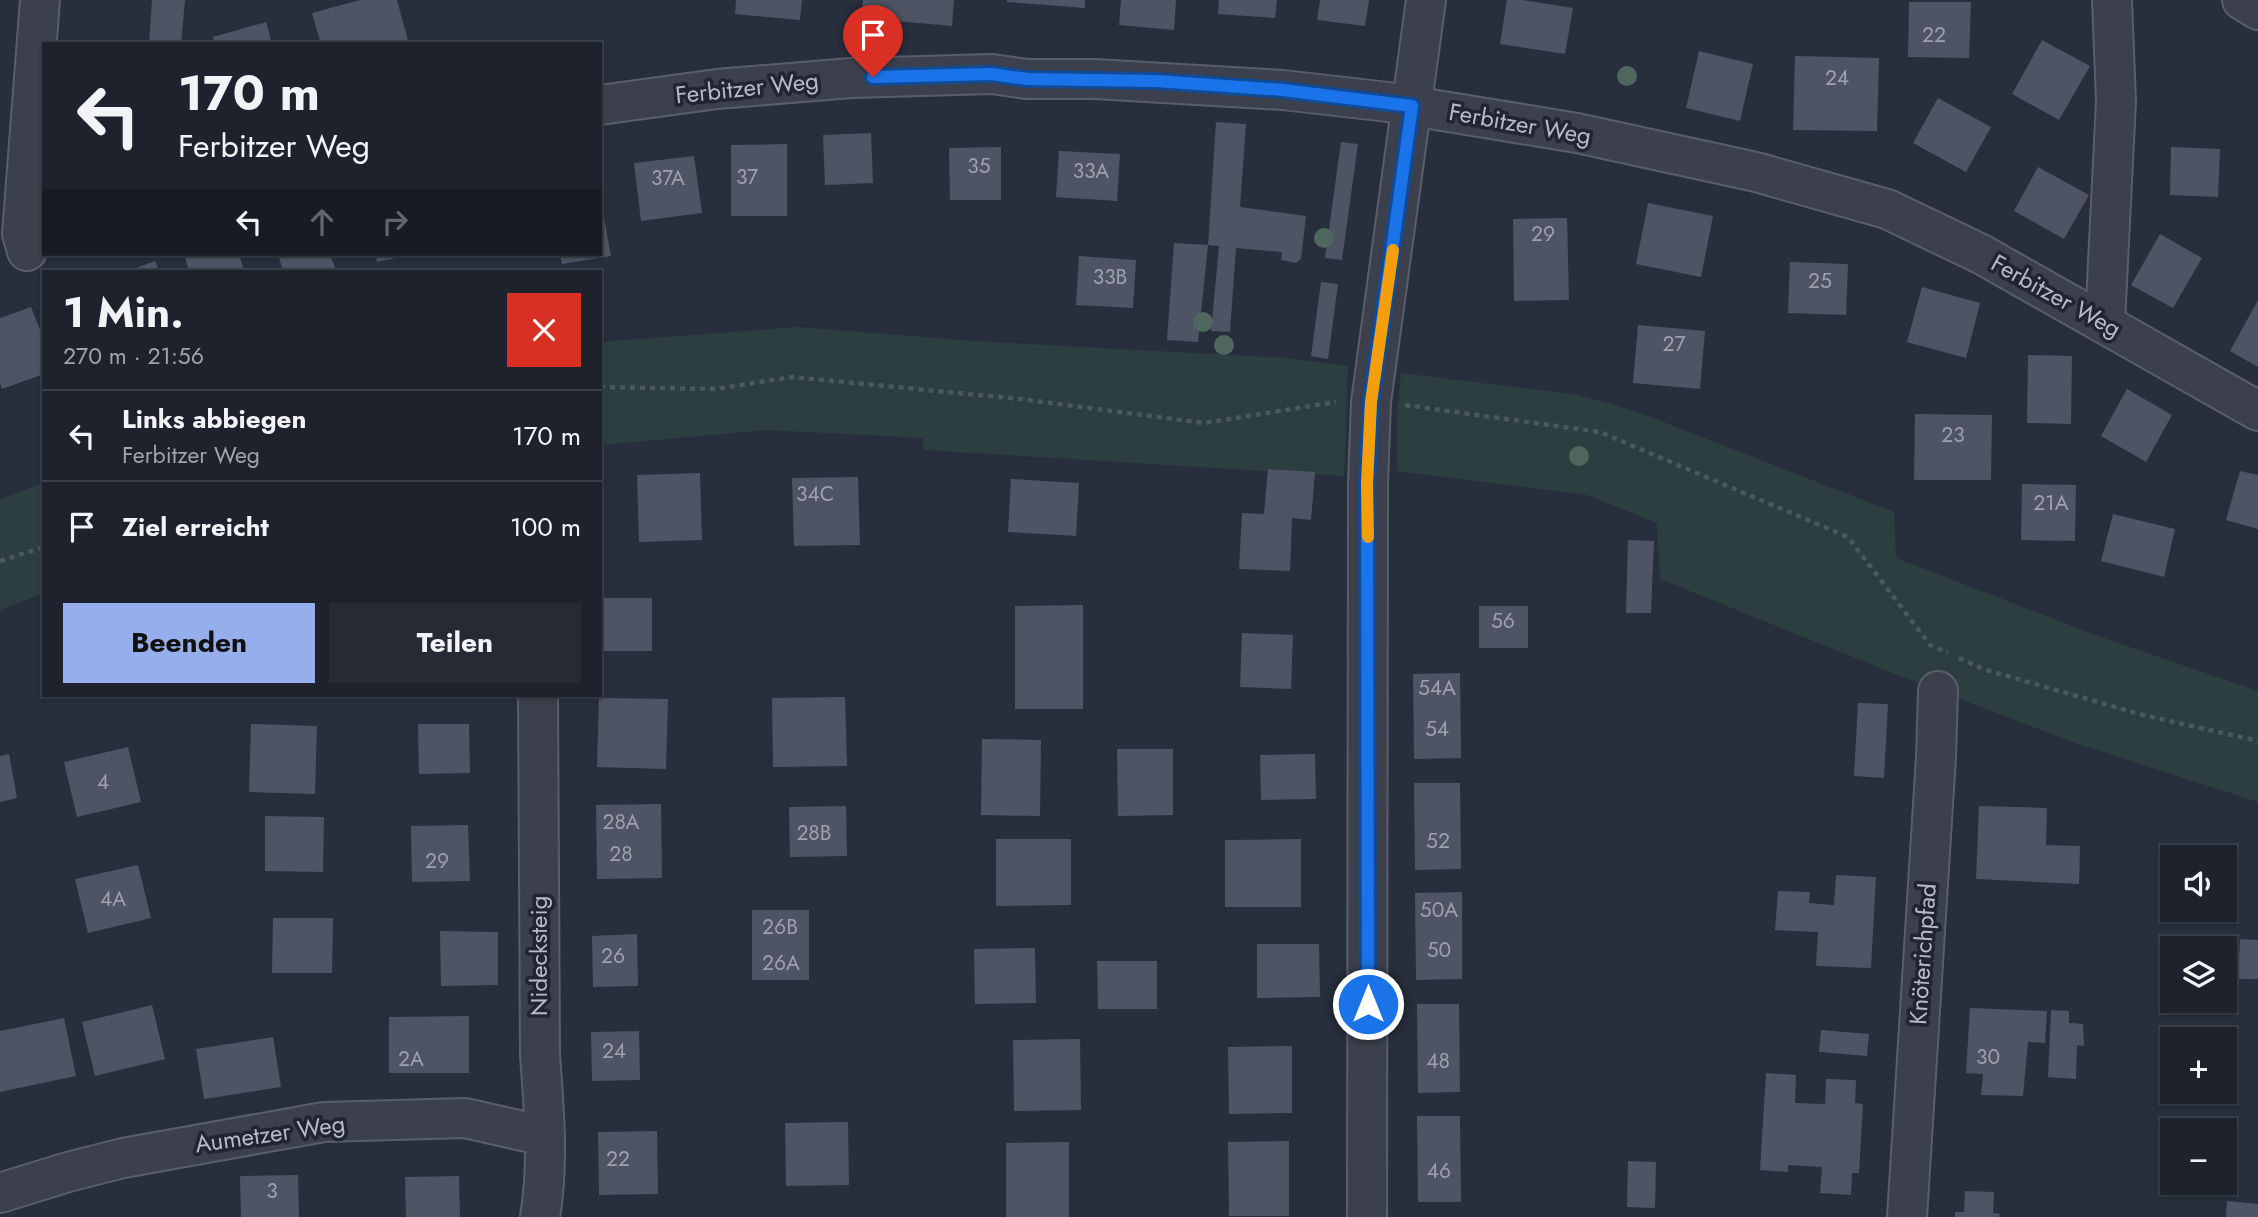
<!DOCTYPE html>
<html lang="de">
<meta charset="utf-8">
<style>
:root{--surface:#1d222d;--page:#252a35;--text:#f1f3f6;--muted:#a0a4aa;--line:#3b3f49;--accent:#97aeec}
body{margin:0;font-family:Jost,sans-serif;background:var(--page);color:var(--text);height:100vh;display:flex;flex-direction:column;font-size:26px;white-space:nowrap}
*{box-sizing:border-box;margin:0}
p{font-size:23px;color:var(--muted)}
.icon{flex:none;width:38px;height:38px;fill:none;stroke:currentColor;stroke-width:2;stroke-linecap:round;stroke-linejoin:round}
.map{position:relative;flex:1;overflow:hidden}
.side{position:absolute;left:42px;top:270px;width:560px;height:427px;display:flex;flex-direction:column;background:var(--surface);border-radius:0px;box-shadow:0 2px 5px #0004,0 0 0 2px var(--line)}
.side>*{flex:none}
.banner{position:absolute;left:42px;top:42px;width:560px;height:214px;border-radius:0px;box-shadow:0 2px 5px #0004,0 0 0 2px var(--line);background:#1d222d;color:var(--text);overflow:hidden}
.buttons{position:absolute;left:2160px;top:845px;display:grid;gap:14px}
.buttons a{display:grid;place-items:center;width:77px;height:77px;border-radius:0px;background:var(--surface);box-shadow:0 2px 5px #0004,0 0 0 2px var(--line);font-size:35px}
.pin{position:absolute;display:grid;place-items:center;width:60px;height:60px;color:#fff;margin:-72px -30px;border-radius:50% 50% 50% 0;rotate:-45deg;box-shadow:0 0 7px #0007}
.pin .icon{rotate:45deg}
.me{position:absolute;width:77px;margin:-38px;rotate:0deg;stroke-linejoin:round;filter:drop-shadow(0 0 5px #0008)}
.turn{display:flex;align-items:center;gap:24px;height:147px;padding:0 21px;font-size:32px}
.turn .icon{width:91px;height:91px;stroke-width:2.5}
.turn b{display:block;font-size:49px;line-height:60px}
.lanes{display:flex;align-items:center;height:66px;padding:0 21px;background:#0003;justify-content:center;gap:35px;direction:ltr}
.lanes .off{opacity:.35}
.round{display:grid;place-items:center;flex:none;width:74px;height:74px;border-radius:0px;background:var(--page)}
.headline{display:flex;align-items:center;justify-content:space-between;height:119px;padding:0 21px}
h1{font-size:42px;font-weight:700;line-height:52px}
.action{display:flex;gap:14px;margin-top:auto;padding:14px 21px}
.action a{flex:1;height:80px;border-radius:0px;background:var(--accent);color:#111;font-size:28px;font-weight:700;line-height:80px;text-align:center}
.action a+a{background:var(--page);color:var(--text)}
ul{padding:0;list-style:none}
li{display:flex;align-items:center;gap:21px;height:91px;padding:0 21px;border-top:2px solid var(--line)}
li div{flex:1}
li b{display:block;font-size:26px}
li em{font-style:normal}
.map>svg:first-child{display:block}
</style>
<div class="map">
<svg width="2258" height="1217" viewBox="0 0 2258 1217">
<rect width="100%" height="100%" fill="#272e3c"/>
<!-- green -->
<g fill="#2d3e41">
<polygon points="798,327 974,341 1288,358 1348,366 1344,476 923,450 923,438 766,430 600,445 600,342"/>
<polygon points="1401,373 1579,395 1638,412 1894,512 1896,558 2098,636 2258,691 2258,802 2075,743 1905,678 1660,579 1657,523 1587,495 1397,471 1397,416"/>
<polygon points="44,482 44,593 0,610 0,500"/>
</g>
<!-- building -->
<g fill="#4e5464">
<polygon points="152,0 185,0 181,44 149,44"/>
<polygon points="360,0 397,0 409,44 321,44 312,13"/>
<polygon points="736,0 802,0 800,20 735,14"/>
<polygon points="863,0 954,0 952,26 861,18"/>
<polygon points="1007,0 1085,0 1085,8 1007,2"/>
<polygon points="1121,0 1176,0 1174,30 1119,25"/>
<polygon points="1219,0 1277,0 1275,18 1218,14"/>
<polygon points="1320,0 1369,0 1365,26 1317,20"/>
<polygon points="1507,0 1523,0 1573,8 1565,54 1500,44"/>
<polygon points="1909,2 1971,2 1969,58 1908,57"/>
<polygon points="266,22 272,44 215,44 213,37"/>
<polygon points="2042,40 2090,66 2059,120 2012,94"/>
<polygon points="1699,51 1753,64 1740,121 1686,108"/>
<polygon points="1795,56 1879,58 1877,131 1793,130"/>
<polygon points="1938,98 1991,127 1966,172 1913,143"/>
<polygon points="1216,122 1246,124 1240,207 1306,216 1301,259 1296,263 1281,260 1282,252 1236,248 1230,332 1211,331 1219,246 1208,245"/>
<polygon points="871,133 873,183 825,185 823,135"/>
<polygon points="1341,142 1358,144 1342,260 1325,258"/>
<polygon points="787,144 787,216 731,216 731,145"/>
<polygon points="1001,147 1001,200 950,200 949,148"/>
<polygon points="2171,147 2220,149 2218,197 2170,195"/>
<polygon points="1059,151 1120,154 1117,201 1056,197"/>
<polygon points="694,156 702,213 641,221 634,163"/>
<polygon points="2038,167 2089,195 2064,239 2014,211"/>
<polygon points="600,196 611,256 562,264 560,254 600,254"/>
<polygon points="1648,203 1713,216 1701,277 1636,264"/>
<polygon points="1567,218 1569,300 1514,301 1513,219"/>
<polygon points="2160,234 2202,258 2173,308 2131,285"/>
<polygon points="1174,243 1208,245 1198,342 1167,340"/>
<polygon points="184,254 239,254 244,271 189,271"/>
<polygon points="278,254 330,254 336,271 283,271"/>
<polygon points="375,254 410,254 410,255 377,262"/>
<polygon points="1079,256 1136,260 1133,308 1076,305"/>
<polygon points="155,261 159,271 128,271"/>
<polygon points="1790,262 1848,264 1846,315 1788,313"/>
<polygon points="1321,282 1338,284 1328,359 1311,356"/>
<polygon points="1922,287 1980,303 1966,358 1907,342"/>
<polygon points="2258,300 2258,367 2230,351"/>
<polygon points="31,307 44,340 44,374 2,389 0,383 0,318"/>
<polygon points="1638,325 1705,331 1700,389 1633,383"/>
<polygon points="2028,355 2072,356 2071,424 2027,423"/>
<polygon points="2127,389 2172,415 2146,462 2101,436"/>
<polygon points="1915,414 1992,415 1991,480 1914,480"/>
<polygon points="1268,469 1315,472 1311,520 1292,518 1290,571 1239,569 1242,513 1264,514"/>
<polygon points="2240,471 2258,475 2258,529 2226,520"/>
<polygon points="700,473 702,540 639,542 637,475"/>
<polygon points="858,477 860,545 794,546 792,478"/>
<polygon points="1011,479 1079,483 1076,536 1008,532"/>
<polygon points="2022,484 2076,485 2075,541 2021,540"/>
<polygon points="2113,514 2175,529 2164,577 2101,561"/>
<polygon points="1628,540 1654,541 1651,613 1626,613"/>
<rect x="600" y="598" width="52" height="53"/>
<polygon points="1083,605 1083,709 1015,709 1015,606"/>
<rect x="1479" y="606" width="49" height="42"/>
<polygon points="1242,633 1293,635 1291,689 1240,687"/>
<polygon points="1460,673 1461,758 1414,759 1413,674"/>
<polygon points="845,697 847,766 773,767 772,698"/>
<polygon points="599,698 668,699 666,769 597,767"/>
<polygon points="1858,703 1888,704 1884,778 1854,776"/>
<polygon points="251,724 317,726 315,794 249,792"/>
<polygon points="418,724 469,724 470,773 419,774"/>
<polygon points="982,739 1041,740 1040,816 981,815"/>
<polygon points="128,747 141,802 77,817 64,762"/>
<polygon points="1117,749 1173,749 1173,815 1118,816"/>
<polygon points="9,754 17,798 0,802 0,756"/>
<polygon points="1315,754 1316,799 1261,800 1260,755"/>
<polygon points="1414,783 1460,783 1461,869 1415,870"/>
<polygon points="661,804 662,878 597,879 596,805"/>
<polygon points="846,806 847,856 790,857 789,807"/>
<polygon points="1979,806 2047,808 2046,845 2080,846 2079,884 1976,879"/>
<polygon points="265,816 324,817 323,872 265,871"/>
<polygon points="468,825 470,881 412,882 411,826"/>
<polygon points="996,839 1071,839 1071,905 996,906"/>
<polygon points="1301,839 1301,907 1225,907 1225,840"/>
<polygon points="138,865 151,918 88,933 75,879"/>
<polygon points="1836,875 1876,877 1871,968 1816,966 1818,932 1775,930 1778,891 1810,892 1809,903 1834,905"/>
<polygon points="1462,892 1462,979 1416,980 1415,893"/>
<rect x="752" y="910" width="57" height="70"/>
<polygon points="273,918 333,918 332,973 272,973"/>
<polygon points="440,931 498,932 498,985 441,986"/>
<polygon points="637,934 638,986 593,987 592,936"/>
<polygon points="2240,939 2258,940 2258,979 2238,979"/>
<polygon points="1257,944 1319,944 1320,997 1257,998"/>
<polygon points="1035,948 1036,1003 975,1004 974,949"/>
<polygon points="1097,961 1157,961 1157,1009 1098,1009"/>
<polygon points="1417,1004 1459,1004 1460,1092 1418,1093"/>
<polygon points="152,1005 165,1059 95,1076 82,1022"/>
<polygon points="1970,1008 2047,1011 2045,1043 2028,1042 2023,1096 1981,1095 1983,1074 1966,1073"/>
<polygon points="2051,1010 2069,1011 2069,1023 2083,1024 2084,1046 2077,1045 2076,1079 2048,1077"/>
<polygon points="469,1016 469,1073 389,1073 389,1017"/>
<polygon points="64,1018 76,1076 0,1092 0,1031"/>
<polygon points="1821,1030 1869,1034 1867,1056 1819,1052"/>
<polygon points="639,1031 640,1080 592,1081 591,1032"/>
<polygon points="273,1037 281,1087 204,1099 196,1049"/>
<polygon points="1080,1039 1081,1110 1014,1111 1013,1040"/>
<polygon points="1292,1046 1292,1113 1229,1114 1228,1047"/>
<polygon points="1766,1073 1796,1075 1795,1103 1825,1104 1826,1079 1856,1080 1855,1103 1863,1104 1859,1173 1852,1173 1851,1195 1820,1193 1822,1167 1788,1165 1788,1172 1760,1170"/>
<polygon points="1417,1116 1460,1116 1461,1202 1418,1202"/>
<polygon points="848,1122 849,1185 786,1186 785,1123"/>
<polygon points="657,1131 658,1194 599,1195 598,1132"/>
<polygon points="1289,1141 1289,1216 1229,1216 1228,1142"/>
<polygon points="1069,1142 1069,1217 1006,1217 1006,1143"/>
<polygon points="1628,1161 1656,1162 1655,1208 1627,1207"/>
<polygon points="298,1175 299,1217 241,1217 240,1176"/>
<polygon points="459,1176 460,1217 406,1217 405,1177"/>
<polygon points="1965,1191 1994,1192 1993,1213 2000,1214 1999,1217 1955,1217 1955,1212 1964,1212"/>
<polygon points="2227,1201 2258,1204 2258,1217 2226,1217"/>
</g>
<g fill="none" stroke-linecap="round" stroke-linejoin="round">
<defs>
<g id="minor">
<polyline points="2242,0 2258,10"/>
<polyline points="600,105 717,89 851,78 992,74 1027,79 1095,79 1283,90 1388,102 1577,133 1756,172 1887,209 1981,254 2258,411"/>
<polyline points="27,251 22,234 40,0"/>
<polyline points="2105,323 2116,101 2112,0"/>
<path d="M538,695L540,1055C544,1109 549,1163 540,1217"/>
<polyline points="0,1193 68,1172 123,1158 324,1122 465,1118 545,1136"/>
<polyline points="1367,1217 1368,484 1371,402 1426,0"/>
<polyline points="1907,1217 1936,757 1938,691"/>
</g>
</defs>
<!-- minor casing -->
<use href="#minor" stroke="#595e6a" stroke-width="42"/>
<!-- path -->
<g stroke="#4b595e" stroke-width="4.5" stroke-dasharray="5 5" stroke-linecap="butt">
<polyline points="600,387 715,389 792,377 1020,399 1204,423 1336,402"/>
<polyline points="1405,405 1600,432 1848,537 1930,645 1948,653"/>
<polyline points="0,561 44,547"/>
<polyline points="1959,658 1983,669 2143,715 2258,741"/>
</g>
<!-- minor -->
<use href="#minor" stroke="#3b404c" stroke-width="38"/>
</g>
<!-- trees -->
<g fill="#506760">
<circle cx="1627" cy="76" r="10"/>
<circle cx="1324" cy="238" r="10"/>
<circle cx="1203" cy="322" r="10"/>
<circle cx="1224" cy="345" r="10"/>
<circle cx="1579" cy="456" r="10"/>
</g>
<g fill="none" stroke-linecap="round" stroke-linejoin="round">
<defs>
<polyline id="route" points="873,77 992,74 1027,79 1156,81 1283,90 1412,106 1371,402 1367,484 1368,1004"/>
</defs>
<!-- route casing -->
<use href="#route" stroke="#114b97" stroke-width="18"/>
<!-- route -->
<use href="#route" stroke="#1a73e8" stroke-width="12"/>
<!-- slow -->
<polyline stroke="#f59e0b" stroke-width="12" points="1368,537 1367,484 1371,402 1393,250"/>
</g>
<g text-anchor="middle" stroke-width="7" stroke-linejoin="round" paint-order="stroke">
<!-- number labels -->
<g font-size="21" fill="#9da1ae">
<text x="1934" y="42">22</text>
<text x="1837" y="85">24</text>
<text x="979" y="173">35</text>
<text x="1091" y="178">33A</text>
<text x="747" y="184">37</text>
<text x="668" y="185">37A</text>
<text x="1543" y="241">29</text>
<text x="1110" y="284">33B</text>
<text x="1820" y="288">25</text>
<text x="1674" y="351">27</text>
<text x="1953" y="442">23</text>
<text x="815" y="501">34C</text>
<text x="2051" y="510">21A</text>
<text x="1503" y="628">56</text>
<text x="1437" y="695">54A</text>
<text x="1437" y="736">54</text>
<text x="103" y="789">4</text>
<text x="621" y="829">28A</text>
<text x="814" y="840">28B</text>
<text x="1438" y="848">52</text>
<text x="621" y="861">28</text>
<text x="437" y="868">29</text>
<text x="113" y="906">4A</text>
<text x="1439" y="917">50A</text>
<text x="780" y="934">26B</text>
<text x="1439" y="957">50</text>
<text x="613" y="963">26</text>
<text x="781" y="970">26A</text>
<text x="614" y="1058">24</text>
<text x="1988" y="1064">30</text>
<text x="411" y="1066">2A</text>
<text x="1438" y="1068">48</text>
<text x="618" y="1166">22</text>
<text x="1439" y="1178">46</text>
<text x="272" y="1198">3</text>
</g>
<!-- street labels -->
<g font-size="24" fill="#b7bbc7" stroke="#202531">
<text transform="translate(747 88) rotate(-6)" y="8">Ferbitzer Weg</text>
<text transform="translate(1520 124) rotate(10)" y="8">Ferbitzer Weg</text>
<text transform="translate(2056 296) rotate(29)" y="8">Ferbitzer Weg</text>
<text transform="translate(1923 954) rotate(-86)" y="8">Knöterichpfad</text>
<text transform="translate(539 956) rotate(-90)" y="8">Nidecksteig</text>
<text transform="translate(270 1134) rotate(-8)" y="8">Aumetzer Weg</text>
</g>
</g>
</svg>
<div class="buttons">
<a><svg class="icon" aria-label="sound" viewBox="0 0 24 24"><path d="M4 9h4l5-4v14l-5-4H4zM17 9q2 3 0 6"/></svg></a>
<a><svg class="icon" aria-label="layers" viewBox="0 0 24 24"><path d="M12 4l9 5-9 5-9-5zM3 14l9 5 9-5"/></svg></a>
<a>+</a>
<a>−</a>
</div>
<div class="pin" style="left:873px;top:77px;background:#d93025"><svg class="icon" aria-label="arrive" viewBox="0 0 24 24"><path d="M6 21V4h12l-3 4 3 4H6"/></svg></div>
<svg class="me" style="left:1368px;top:1004px" viewBox="-20 -20 40 40"><circle r="17" fill="#1a73e8" stroke="#fff" stroke-width="3"/><path d="M0-11L8 9 0 5-8 9z" fill="#fff"/></svg>
<div class="banner">
<div class="turn"><svg class="icon" aria-label="left" viewBox="0 0 24 24"><path d="M17 20v-9H6M10 6l-5 5 5 5"/></svg><div><b>170 m</b>Ferbitzer Weg</div></div>
<div class="lanes"><svg class="icon" aria-label="left" viewBox="0 0 24 24"><path d="M17 20v-9H6M10 6l-5 5 5 5"/></svg><svg class="icon off" aria-label="ahead" viewBox="0 0 24 24"><path d="M12 20V5M6 11l6-6 6 6"/></svg><svg class="icon off" aria-label="right" viewBox="0 0 24 24"><path d="M7 20v-9h11M14 6l5 5-5 5"/></svg></div>
</div>
<section class="side">
<div class="headline"><div><h1>1 Min.</h1><p>270 m · 21:56</p></div><a class="round" style="background:#d93025;color:#fff"><svg class="icon" aria-label="close" viewBox="0 0 24 24"><path d="M6 6l12 12M18 6L6 18"/></svg></a></div>
<ul>
<li><svg class="icon" aria-label="left" viewBox="0 0 24 24"><path d="M17 20v-9H6M10 6l-5 5 5 5"/></svg><div><b>Links abbiegen</b><p>Ferbitzer Weg</p></div><em>170 m</em></li>
<li><svg class="icon" aria-label="arrive" viewBox="0 0 24 24"><path d="M6 21V4h12l-3 4 3 4H6"/></svg><div><b>Ziel erreicht</b></div><em>100 m</em></li>
</ul>
<div class="action"><a>Beenden</a><a>Teilen</a></div>
</section>
</div>
